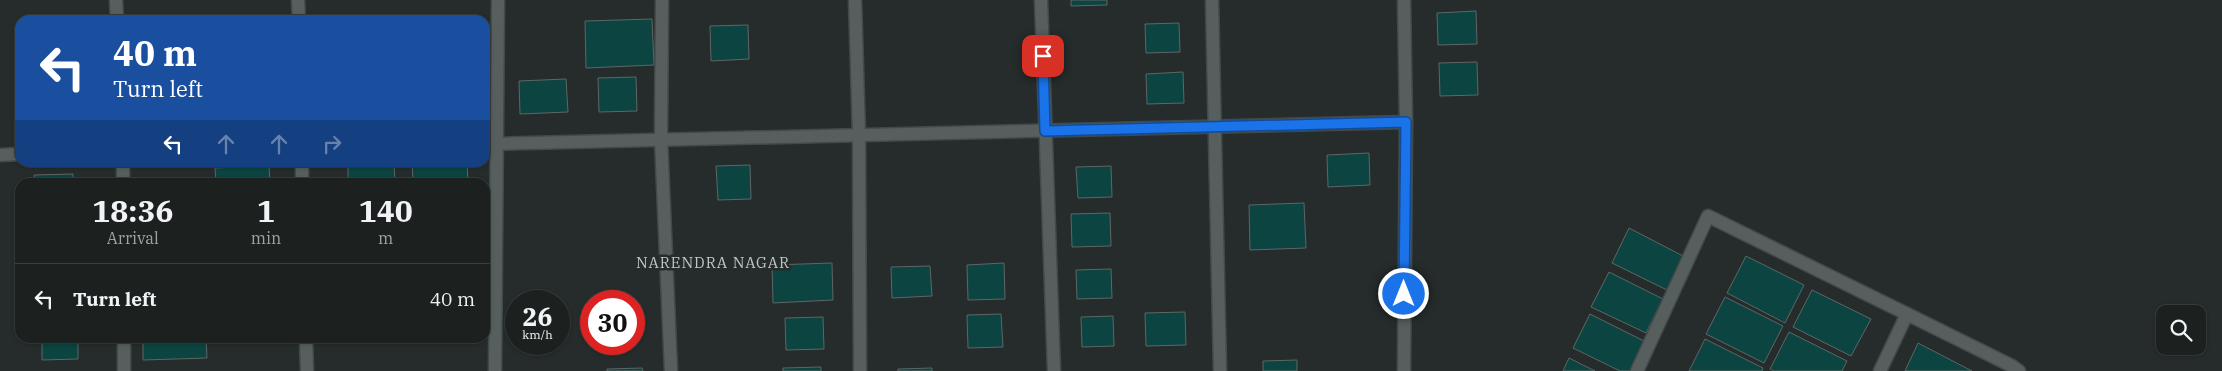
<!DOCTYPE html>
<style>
:root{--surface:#1c2120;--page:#292e2d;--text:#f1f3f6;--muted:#a0a3a5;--line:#3a3e3e}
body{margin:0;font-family:"IBM Plex Serif",serif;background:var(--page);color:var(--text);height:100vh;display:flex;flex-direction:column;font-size:19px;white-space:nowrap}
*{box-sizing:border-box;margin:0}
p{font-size:16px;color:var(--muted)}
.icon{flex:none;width:28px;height:28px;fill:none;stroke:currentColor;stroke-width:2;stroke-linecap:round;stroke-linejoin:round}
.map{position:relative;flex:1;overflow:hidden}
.sheet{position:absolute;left:15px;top:178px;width:475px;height:165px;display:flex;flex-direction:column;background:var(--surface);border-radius:15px;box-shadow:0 1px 4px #0004,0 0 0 1px var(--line)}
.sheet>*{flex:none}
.banner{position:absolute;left:15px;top:15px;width:475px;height:152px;border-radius:15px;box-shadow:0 1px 4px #0004,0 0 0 1px var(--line);background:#1a4fa0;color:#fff;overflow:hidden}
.tools{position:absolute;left:2156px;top:305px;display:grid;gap:10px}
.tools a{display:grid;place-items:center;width:50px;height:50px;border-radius:10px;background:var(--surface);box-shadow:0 1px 4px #0004,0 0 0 1px var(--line);font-size:25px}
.speed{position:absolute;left:505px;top:290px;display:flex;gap:10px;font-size:25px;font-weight:700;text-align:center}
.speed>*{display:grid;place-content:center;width:65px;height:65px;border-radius:50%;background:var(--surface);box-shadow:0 1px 4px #0004,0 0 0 1px var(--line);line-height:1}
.speed small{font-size:12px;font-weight:400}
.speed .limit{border:8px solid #d22;background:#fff;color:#111}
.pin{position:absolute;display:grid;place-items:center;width:42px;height:42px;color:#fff;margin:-21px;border-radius:10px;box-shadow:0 2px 8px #0006}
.me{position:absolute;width:55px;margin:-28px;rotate:0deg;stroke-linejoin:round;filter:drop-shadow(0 0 4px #0008)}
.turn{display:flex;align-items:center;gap:18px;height:105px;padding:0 15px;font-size:22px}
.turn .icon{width:65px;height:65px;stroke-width:2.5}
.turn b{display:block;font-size:35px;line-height:42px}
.lanes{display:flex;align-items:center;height:48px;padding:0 15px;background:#0003;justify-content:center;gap:25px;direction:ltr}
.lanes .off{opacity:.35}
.eta{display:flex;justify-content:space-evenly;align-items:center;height:85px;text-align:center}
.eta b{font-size:30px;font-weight:800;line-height:35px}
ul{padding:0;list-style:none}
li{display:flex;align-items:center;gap:15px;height:70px;padding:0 15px;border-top:1px solid var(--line)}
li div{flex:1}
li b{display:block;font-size:19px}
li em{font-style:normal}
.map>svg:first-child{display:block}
</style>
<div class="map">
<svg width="2222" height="371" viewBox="0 0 2222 371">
<rect width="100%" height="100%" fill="#252c2b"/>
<!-- building -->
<g fill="#0c4441" stroke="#5f6665">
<polygon points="1071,0 1107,0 1107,5 1071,6"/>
<polygon points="1476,11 1477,44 1438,45 1437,13"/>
<polygon points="652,19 654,65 586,68 585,21"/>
<polygon points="1179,23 1180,52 1146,53 1145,24"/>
<polygon points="748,25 749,59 711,61 710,26"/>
<polygon points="1477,62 1478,95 1440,96 1439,63"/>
<polygon points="1183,72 1184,103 1147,104 1146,74"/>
<polygon points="636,77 637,111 599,112 598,78"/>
<polygon points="566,79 568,112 520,114 519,81"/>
<polygon points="1369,153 1370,185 1328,187 1327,155"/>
<polygon points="412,162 467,162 468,182 413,182"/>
<polygon points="394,164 395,182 348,182 348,166"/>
<polygon points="750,165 751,199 718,200 716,166"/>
<polygon points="269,166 270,182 216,182 215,168"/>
<polygon points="1111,166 1112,197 1078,198 1076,167"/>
<polygon points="73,174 73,182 35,182 34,175"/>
<polygon points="1304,203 1306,248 1250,250 1249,205"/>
<polygon points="1110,213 1111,246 1072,247 1071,214"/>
<polygon points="1629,228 1683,256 1667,290 1612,263"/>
<polygon points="1746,256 1804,285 1785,323 1727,293"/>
<polygon points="832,263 833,300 773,303 772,265"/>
<polygon points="1004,263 1005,299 968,300 967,265"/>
<polygon points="930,266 932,296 892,298 891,267"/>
<polygon points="1111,269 1112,298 1077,299 1076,270"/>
<polygon points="1609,272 1663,299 1646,333 1591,307"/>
<polygon points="1812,290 1871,319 1851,356 1793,327"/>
<polygon points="1725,297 1783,326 1764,363 1706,334"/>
<polygon points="1185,312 1186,345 1146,346 1145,313"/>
<polygon points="1001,314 1003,347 968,348 967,315"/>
<polygon points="1590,314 1644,341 1630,371 1620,371 1573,348"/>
<polygon points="1113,316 1114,346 1082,347 1081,317"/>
<polygon points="823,317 824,349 786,350 785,318"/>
<polygon points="1789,332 1847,361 1842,371 1774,371 1770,369"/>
<polygon points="42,338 78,338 78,359 42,360"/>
<polygon points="143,338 206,338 207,358 143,360"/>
<polygon points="1705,339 1763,368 1762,371 1689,371"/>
<polygon points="1918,343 1972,371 1905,371"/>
<polygon points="1569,358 1595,371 1563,371"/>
<polygon points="1297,360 1297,371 1263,371 1263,361"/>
<polygon points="821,367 821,371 783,371 783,368"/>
<polygon points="642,368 643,371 607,371 607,369"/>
<polygon points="932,368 932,371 898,371 898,369"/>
</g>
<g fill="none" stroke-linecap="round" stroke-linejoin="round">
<defs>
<g id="minor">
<polyline points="116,0 117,20"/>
<polyline points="298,0 299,20"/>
<polyline points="662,0 661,139 671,371"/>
<polyline points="855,0 859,135 860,371"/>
<polyline points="1041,0 1054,371"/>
<polyline points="1212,0 1220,371"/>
<polyline points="485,144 1406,122"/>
<polyline points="0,155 20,154"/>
<polyline points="123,162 123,182"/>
<polyline points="302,162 302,182"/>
<polyline points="124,338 124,371"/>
<polyline points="306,338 307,371"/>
<polyline points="495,371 498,0"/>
<polyline points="1404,371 1406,122 1404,0"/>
<polyline points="1637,371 1708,216 1907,314"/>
<polyline points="1880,371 1907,314 2012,366 2019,371"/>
</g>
</defs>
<!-- minor casing -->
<use href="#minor" stroke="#434949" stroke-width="15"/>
<!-- minor -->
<use href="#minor" stroke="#575f5e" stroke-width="12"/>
</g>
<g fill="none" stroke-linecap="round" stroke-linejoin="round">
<defs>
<polyline id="route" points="1043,56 1045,131 1406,122 1404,294"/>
</defs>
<!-- route casing -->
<use href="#route" stroke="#114b97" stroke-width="12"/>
<!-- route -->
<use href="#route" stroke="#1a73e8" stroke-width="9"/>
</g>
<g text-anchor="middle" stroke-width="5" stroke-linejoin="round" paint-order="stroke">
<!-- neighbourhood labels -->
<g font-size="15" letter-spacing="1" fill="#bfc7c6" stroke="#252c2b">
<text x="713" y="268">NARENDRA NAGAR</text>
</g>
</g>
</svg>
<div class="tools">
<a><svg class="icon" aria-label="search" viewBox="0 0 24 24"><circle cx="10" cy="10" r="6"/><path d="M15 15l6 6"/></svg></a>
</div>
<div class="speed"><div>26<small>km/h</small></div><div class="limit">30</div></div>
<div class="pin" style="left:1043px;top:56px;background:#d93025"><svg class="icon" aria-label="arrive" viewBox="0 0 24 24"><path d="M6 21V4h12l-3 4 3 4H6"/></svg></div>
<svg class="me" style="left:1404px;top:294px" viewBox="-20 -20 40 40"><circle r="17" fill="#1a73e8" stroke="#fff" stroke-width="3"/><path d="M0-11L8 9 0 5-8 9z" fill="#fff"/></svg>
<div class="banner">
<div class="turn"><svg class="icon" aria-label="left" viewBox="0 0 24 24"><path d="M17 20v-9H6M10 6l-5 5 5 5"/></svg><div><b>40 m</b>Turn left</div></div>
<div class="lanes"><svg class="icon" aria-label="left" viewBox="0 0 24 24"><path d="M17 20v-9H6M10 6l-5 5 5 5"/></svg><svg class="icon off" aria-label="ahead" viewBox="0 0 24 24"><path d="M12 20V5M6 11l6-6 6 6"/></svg><svg class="icon off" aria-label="ahead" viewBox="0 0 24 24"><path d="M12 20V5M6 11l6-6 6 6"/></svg><svg class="icon off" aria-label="right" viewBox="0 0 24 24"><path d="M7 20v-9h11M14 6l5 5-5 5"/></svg></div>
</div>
<section class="sheet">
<div class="eta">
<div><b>18:36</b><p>Arrival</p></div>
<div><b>1</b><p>min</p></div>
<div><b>140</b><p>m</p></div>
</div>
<ul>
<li><svg class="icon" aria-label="left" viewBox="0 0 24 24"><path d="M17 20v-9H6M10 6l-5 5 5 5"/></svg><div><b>Turn left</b></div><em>40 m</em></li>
</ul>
</section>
</div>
